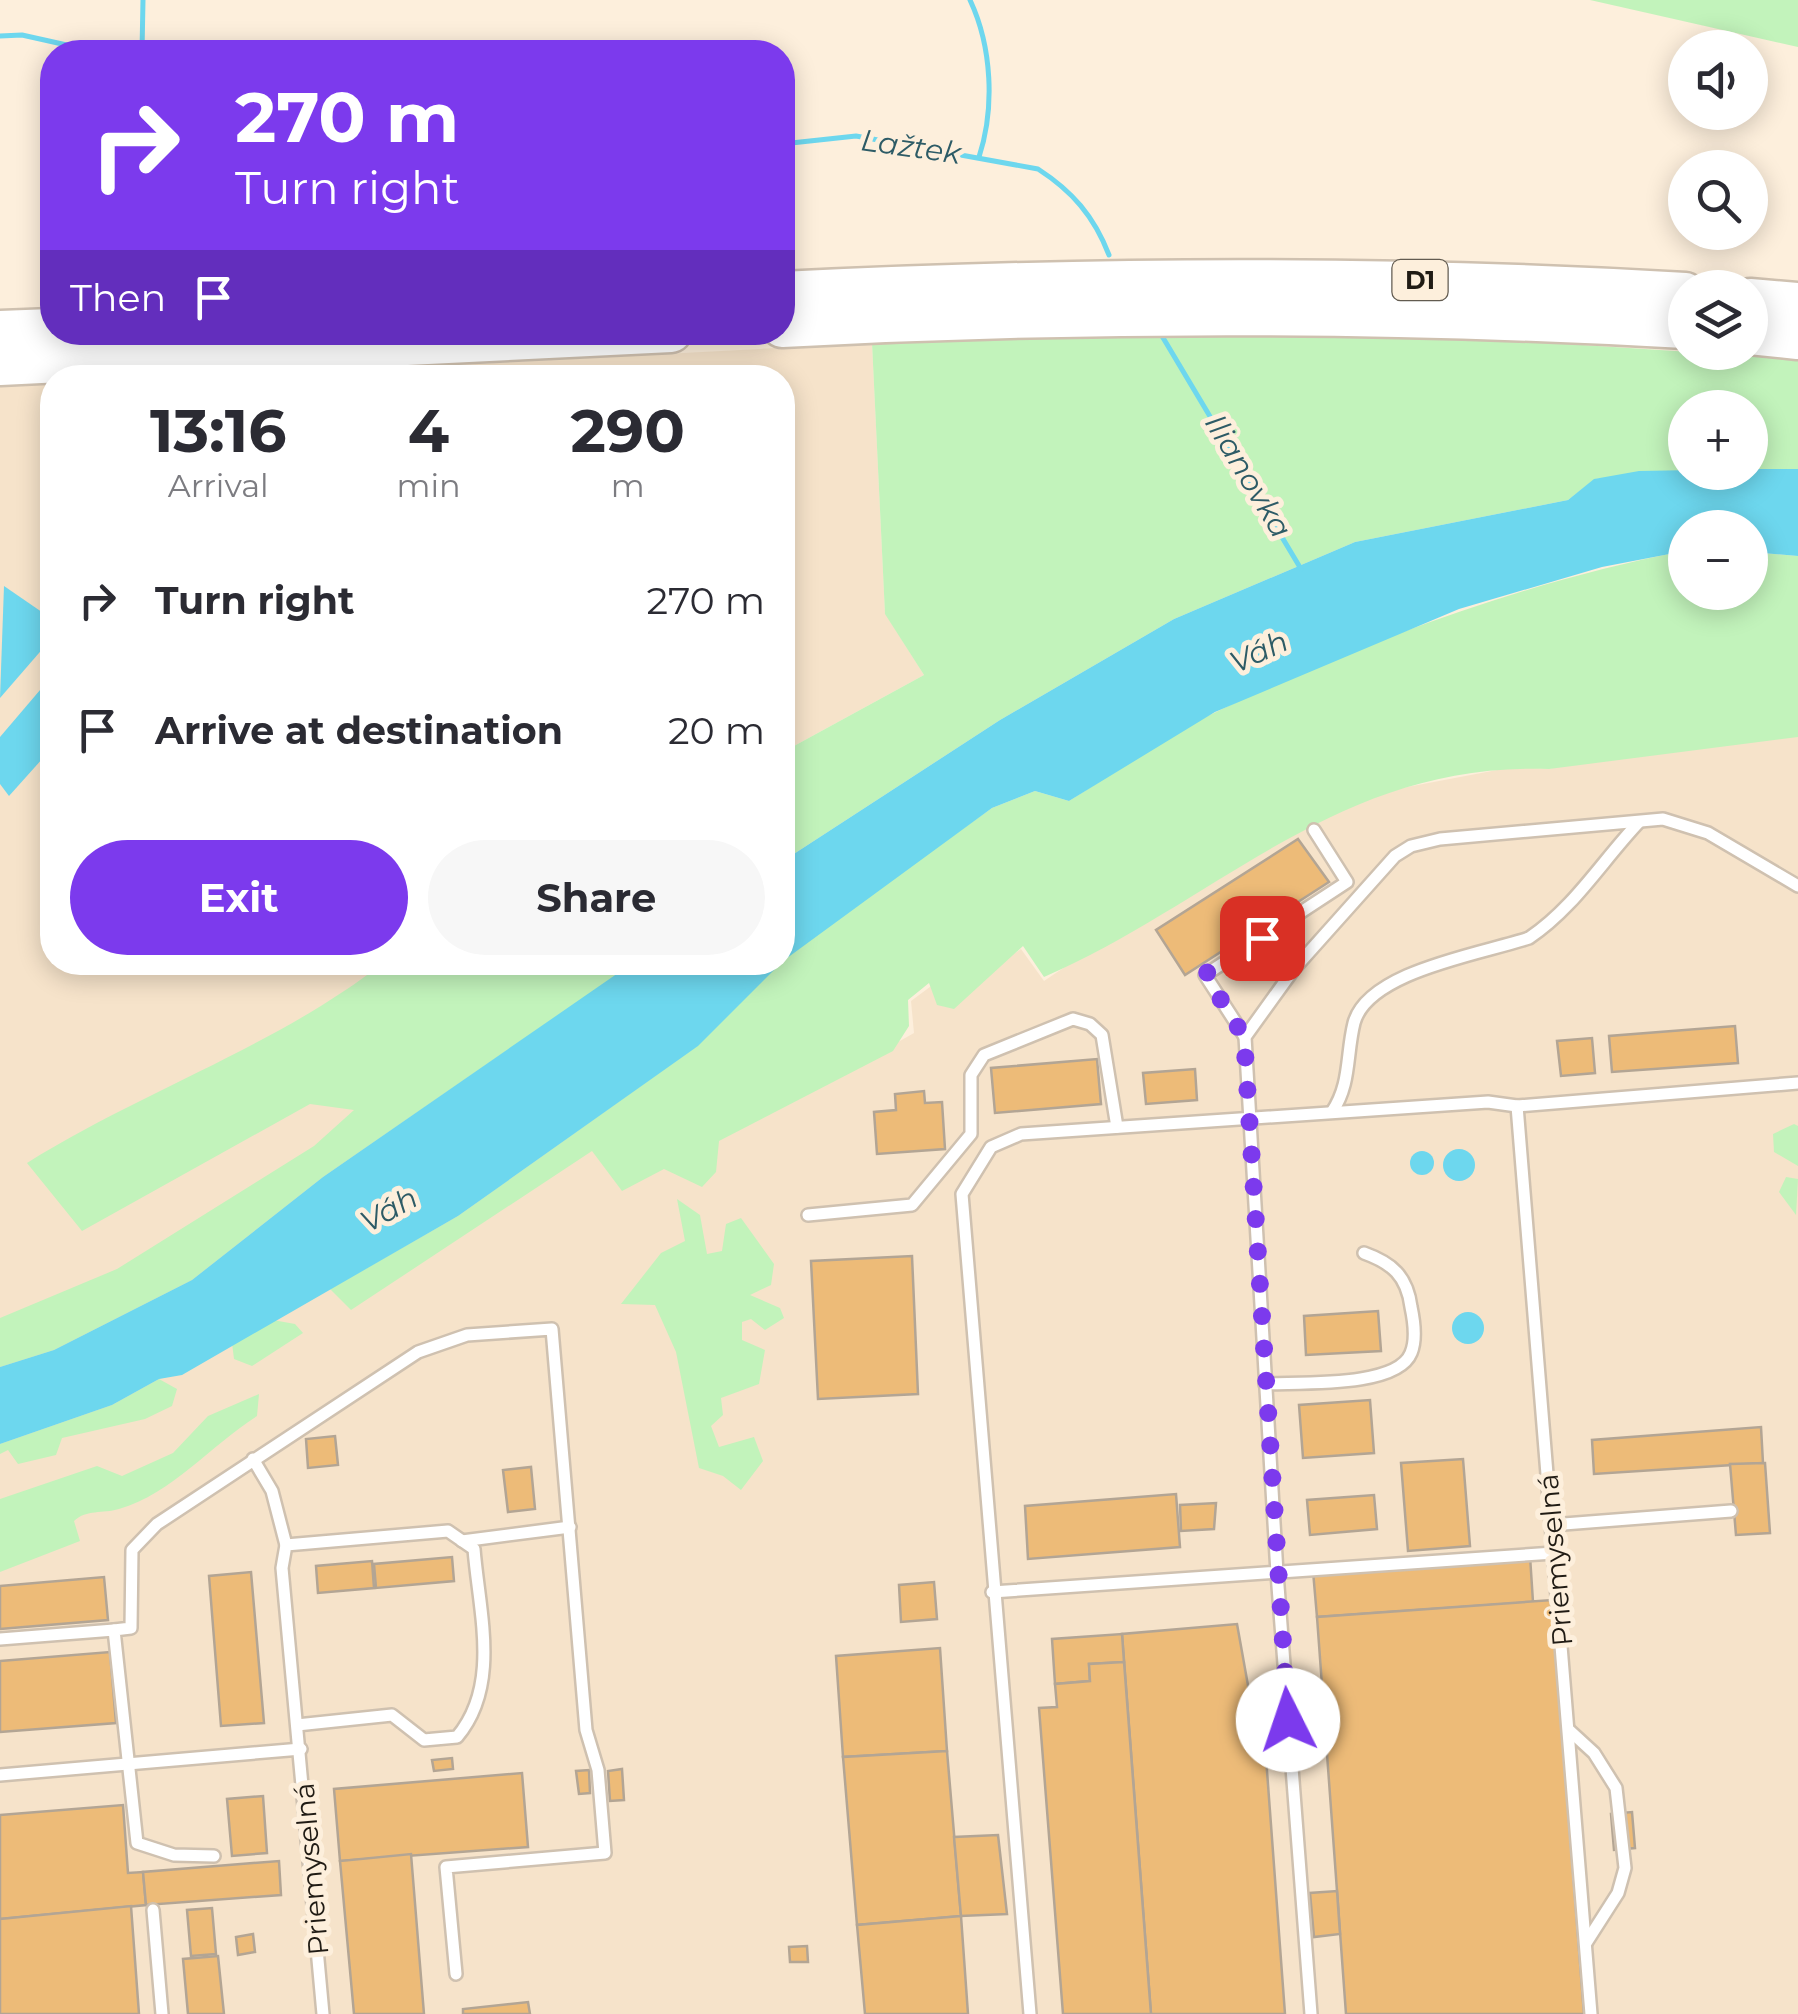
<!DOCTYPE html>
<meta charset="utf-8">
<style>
:root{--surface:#fff;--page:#f7f7f7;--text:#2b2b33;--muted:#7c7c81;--accent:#7c3aed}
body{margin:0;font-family:Montserrat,sans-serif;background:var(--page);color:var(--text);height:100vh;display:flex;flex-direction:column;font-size:38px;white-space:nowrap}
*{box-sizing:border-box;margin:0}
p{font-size:32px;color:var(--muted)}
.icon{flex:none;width:55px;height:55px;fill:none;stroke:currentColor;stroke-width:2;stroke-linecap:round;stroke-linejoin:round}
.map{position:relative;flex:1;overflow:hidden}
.details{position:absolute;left:40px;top:365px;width:755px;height:610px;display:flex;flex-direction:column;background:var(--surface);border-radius:40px;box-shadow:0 5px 25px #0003}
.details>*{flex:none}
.hud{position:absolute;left:40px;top:40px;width:755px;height:305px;border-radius:40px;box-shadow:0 5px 25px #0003;background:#7c3aed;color:#fff;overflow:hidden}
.tools{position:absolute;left:1668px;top:30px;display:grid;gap:20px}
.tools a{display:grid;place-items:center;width:100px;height:100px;border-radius:50%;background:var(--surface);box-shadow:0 5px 25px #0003;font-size:50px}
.pin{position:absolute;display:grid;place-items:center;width:85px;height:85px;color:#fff;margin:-42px;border-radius:20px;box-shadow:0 5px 15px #0006}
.me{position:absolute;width:110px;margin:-55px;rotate:356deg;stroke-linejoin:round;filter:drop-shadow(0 0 8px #0008)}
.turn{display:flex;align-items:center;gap:35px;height:210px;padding:0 30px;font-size:45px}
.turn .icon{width:130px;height:130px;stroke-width:2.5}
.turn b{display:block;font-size:70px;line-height:85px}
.then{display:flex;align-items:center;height:95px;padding:0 30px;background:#0003;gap:20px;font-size:38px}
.eta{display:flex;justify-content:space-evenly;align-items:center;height:170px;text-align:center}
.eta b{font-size:60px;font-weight:700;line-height:70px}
.action{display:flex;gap:20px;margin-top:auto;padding:20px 30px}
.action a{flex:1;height:115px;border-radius:60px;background:var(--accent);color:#fff;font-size:40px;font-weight:700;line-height:115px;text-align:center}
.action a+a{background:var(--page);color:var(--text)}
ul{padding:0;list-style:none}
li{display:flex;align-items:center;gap:30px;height:130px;padding:0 30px}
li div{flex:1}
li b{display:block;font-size:38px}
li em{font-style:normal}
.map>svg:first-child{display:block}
</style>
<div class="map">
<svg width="1798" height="2014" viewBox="0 0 1798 2014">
<rect width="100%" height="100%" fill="#fdefdc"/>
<!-- built -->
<g fill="#f6e3ca">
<polygon points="872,343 885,613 924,675 783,752 782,378 210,378"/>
<polygon points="52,383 52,962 643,963 717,1136 790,1103 914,1033 911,1001 938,981 950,998 1021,949 1044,981 1102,942 1310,824 1386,791 1513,767 1549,769 1798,712 1798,2014 0,2014 0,385"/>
</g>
<!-- green -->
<g fill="#c2f3bb">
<polygon points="1591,0 1798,0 1798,47 1590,0"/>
<polygon points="1206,334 1456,337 1798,359 1798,469 1750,469 1750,408 1685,408 1685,470 1595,479 1568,500 1355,542 1174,619 1000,720 783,861 783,752 924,675 885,614 872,343"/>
<path d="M1683,551L1685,592H1750V552L1798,556V737L1549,769C1340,761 1220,900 1044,977L1023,946L954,1009L937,1005L929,983L908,1000L909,1026L893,1051L719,1141L716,1172L702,1187L664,1169L622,1191L592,1151L351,1310L330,1289L458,1216L697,1046L795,948L992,808L1035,791L1069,801C1118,771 1166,735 1218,711C1367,640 1522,583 1683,551Z"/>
<path d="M383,963H634L323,1177L192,1280L54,1350L0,1367V1318L117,1269L314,1146L354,1110L310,1104L82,1231L27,1163C142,1091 277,1046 383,963Z"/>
<polygon points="1794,1124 1798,1126 1798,1166 1774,1152 1773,1134"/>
<polygon points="1786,1177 1798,1179 1796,1215 1779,1192"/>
<polygon points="677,1199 700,1215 707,1254 722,1251 726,1224 741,1218 774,1264 771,1285 750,1295 780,1308 784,1318 765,1330 751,1319 742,1322 742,1340 765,1350 759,1384 721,1398 723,1415 711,1426 719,1447 754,1437 763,1461 741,1490 723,1476 699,1468 676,1352 655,1305 621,1304 661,1253 685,1241"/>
<polygon points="273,1320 295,1324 303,1333 252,1366 234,1359 232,1343"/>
<polygon points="159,1379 177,1389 172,1406 145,1419 62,1438 56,1455 18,1464 8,1450 0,1454 0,1444 112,1405"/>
<path d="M259,1394L257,1416C211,1445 173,1493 119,1509C102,1514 87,1509 74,1521L80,1541L0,1572V1499L97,1466L122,1476L173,1453L208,1416Z"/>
</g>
<!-- water -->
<g fill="#6dd7ee">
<polygon points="1750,469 1798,469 1798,556 1750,552 1750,528 1685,528 1685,551 1602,567 1459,609 1215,712 1069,801 1035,791 992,808 783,961 783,861 1000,720 1174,619 1355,542 1568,500 1594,479 1639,471"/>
<polygon points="4,586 52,619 52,638 0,698"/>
<polygon points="52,676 52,748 9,796 0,784 0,737"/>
<polygon points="634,962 781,963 698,1046 458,1216 182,1375 159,1379 112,1405 0,1444 0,1367 54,1350 192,1280 323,1177"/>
<circle cx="1459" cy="1165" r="16"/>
<circle cx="1422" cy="1163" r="12"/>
<circle cx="1468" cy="1328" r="16"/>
</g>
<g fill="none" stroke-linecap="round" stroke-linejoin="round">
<!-- stream -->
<g stroke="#6dd7ee" stroke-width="5">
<path d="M970,0C992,47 995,108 979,157"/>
<polyline points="0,36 22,35 98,52"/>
<polyline points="142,52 143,0"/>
<path d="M782,144L856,136L1038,169C1072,191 1094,216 1109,255"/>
<polyline points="1162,336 1301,569"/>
</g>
</g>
<!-- building -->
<g fill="#edbb78" stroke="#b3a594" stroke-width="2.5">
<polygon points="1298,839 1329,882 1185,975 1156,930"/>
<polygon points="1735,1026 1738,1063 1612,1072 1609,1036"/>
<polygon points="1592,1038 1595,1073 1561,1076 1557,1041"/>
<polygon points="1097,1059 1101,1104 995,1113 991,1068"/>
<polygon points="1195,1069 1197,1100 1146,1104 1143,1073"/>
<polygon points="924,1091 925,1103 942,1102 945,1149 877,1154 874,1112 896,1110 895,1094"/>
<polygon points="912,1256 918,1394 818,1399 811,1261"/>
<polygon points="1378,1311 1381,1351 1306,1355 1304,1316"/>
<polygon points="1370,1400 1374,1453 1303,1458 1299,1405"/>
<polygon points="1761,1427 1763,1463 1594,1474 1592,1440"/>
<polygon points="335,1436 338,1465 308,1468 306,1439"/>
<polygon points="1463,1459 1470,1546 1408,1551 1401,1463"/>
<polygon points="1765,1463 1770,1533 1736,1535 1730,1464"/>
<polygon points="531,1467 535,1509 508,1512 503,1470"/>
<polygon points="1176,1494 1180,1547 1028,1559 1025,1506"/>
<polygon points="1374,1495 1377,1529 1310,1535 1307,1500"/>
<polygon points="1216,1503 1214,1529 1181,1531 1180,1505"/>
<polygon points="1530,1556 1533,1602 1317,1617 1313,1571"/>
<polygon points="452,1557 454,1581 376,1588 374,1564"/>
<polygon points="372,1561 374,1588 318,1593 316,1566"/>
<polygon points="251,1572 264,1723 221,1726 209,1576"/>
<polygon points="104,1577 108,1620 0,1629 0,1586"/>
<polygon points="934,1582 937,1619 901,1622 899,1585"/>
<polygon points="1552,1600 1584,2014 1346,2014 1317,1617"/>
<polygon points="1237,1624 1249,1691 1261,1690 1285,2014 1151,2014 1122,1634"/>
<polygon points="1122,1634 1124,1662 1089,1664 1090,1681 1055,1684 1052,1639"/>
<polygon points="940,1648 947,1751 843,1757 836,1656"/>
<polygon points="110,1652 116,1723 0,1732 0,1661"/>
<polygon points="1124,1662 1151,2014 1063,2014 1039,1708 1057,1707 1055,1684 1090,1681 1089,1664"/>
<polygon points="947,1751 961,1916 857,1925 843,1757"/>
<polygon points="452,1758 453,1769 434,1771 432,1760"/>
<polygon points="622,1769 624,1800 610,1801 608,1771"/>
<polygon points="589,1770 590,1793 579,1794 576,1771"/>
<polygon points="522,1773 528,1847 340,1861 334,1789"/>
<polygon points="263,1796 267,1853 232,1856 227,1799"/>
<polygon points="123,1805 128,1873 143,1872 146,1905 0,1919 0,1815"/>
<polygon points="1632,1812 1635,1848 1614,1850 1611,1814"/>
<polygon points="998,1835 1007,1914 961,1916 954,1837"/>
<polygon points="411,1854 424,2014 354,2014 340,1861"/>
<polygon points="279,1861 281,1895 146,1905 143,1872"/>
<polygon points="1337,1891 1340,1934 1314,1937 1310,1893"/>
<polygon points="131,1906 139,2014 0,2014 0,1919"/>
<polygon points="212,1908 216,1954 191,1956 187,1910"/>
<polygon points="961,1916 968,2014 865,2014 857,1925"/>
<polygon points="253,1934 255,1952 238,1955 236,1937"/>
<polygon points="807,1946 808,1962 790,1962 789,1947"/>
<polygon points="218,1956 224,2014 188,2014 183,1959"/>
<polygon points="528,2002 530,2014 463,2014 463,2009"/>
</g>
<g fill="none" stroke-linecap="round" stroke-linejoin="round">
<defs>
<g id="service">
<polyline points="1245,1037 1205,975 1347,882 1314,830"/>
<polyline points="1517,1106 1591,2014"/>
<path d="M1332,1112C1351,1084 1346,1055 1354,1023C1368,971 1482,954 1529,938C1574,908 1602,861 1639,822"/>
<polyline points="808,1215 912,1205 971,1134 971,1075 984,1055 1073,1019 1090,1024 1102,1035 1117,1127"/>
<path d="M1265,1384C1299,1382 1397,1388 1411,1353C1417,1339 1414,1321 1411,1307C1407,1276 1392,1263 1364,1253"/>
<polyline points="253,1459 272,1491 286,1545"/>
<polyline points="1551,1525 1731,1511"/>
<polyline points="462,1541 570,1527"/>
<polyline points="992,1592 1554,1553"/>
<polyline points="0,1639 114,1630"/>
<path d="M297,1725L392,1715L424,1740L457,1737C501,1685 479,1612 474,1549L448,1531L286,1545L282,1568L323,2014"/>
<polyline points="1570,1731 1594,1753 1616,1788 1625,1868 1618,1893 1586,1943"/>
<polyline points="0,1775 301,1749"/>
<polyline points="214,1856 174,1855 137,1843 114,1630 131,1628 132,1550 157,1524 418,1352 467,1335 552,1329 586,1730 598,1770 605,1853 446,1867 456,1974"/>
<polyline points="153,1910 162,2014"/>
<polyline points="1030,2014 962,1194 991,1147 1021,1134 1488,1102 1517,1106 1798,1083"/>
<polyline points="1311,2014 1277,1573 1245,1037 1294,969 1395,856 1411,846 1440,839 1663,819 1708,833 1798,886"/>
</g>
<g id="motorway">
<path d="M782,292C1084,277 1383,275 1685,293"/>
<polyline points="1750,299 1798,303"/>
<path d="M782,327C1084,311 1383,311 1685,328"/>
<polyline points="0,331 52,329"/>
<polyline points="1750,334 1798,339"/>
<polyline points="0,365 671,332"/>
</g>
</defs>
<!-- service casing -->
<use href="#service" stroke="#cfc1b0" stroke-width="16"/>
<!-- motorway casing -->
<use href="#motorway" stroke="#cfc1b0" stroke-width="45"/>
<!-- service -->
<use href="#service" stroke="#fff" stroke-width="11"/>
<!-- motorway -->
<use href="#motorway" stroke="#fff" stroke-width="40"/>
</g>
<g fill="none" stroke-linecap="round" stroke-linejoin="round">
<!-- route -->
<polyline stroke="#7c3aed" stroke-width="18" stroke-dasharray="0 32.4" points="1262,938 1205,974 1244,1037 1288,1720"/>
</g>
<g text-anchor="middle" stroke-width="10" stroke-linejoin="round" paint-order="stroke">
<!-- shield labels -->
<rect fill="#fdefdc" stroke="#625b50" stroke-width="2.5" x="1392.5" y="260" width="55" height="40" rx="8"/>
<g font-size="25" font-weight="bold" fill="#201b14">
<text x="1420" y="289">D1</text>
</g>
<!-- street labels -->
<g font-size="28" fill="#201b14" stroke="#fdefdc">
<text transform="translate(1555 1560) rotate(-95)" y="10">Priemyselná</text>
<text transform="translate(311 1869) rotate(-95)" y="10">Priemyselná</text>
</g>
<!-- water labels -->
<g font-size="30" font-style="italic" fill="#2d5b66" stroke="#fdefdc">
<text transform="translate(911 147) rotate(8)" y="10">Lažtek</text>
<text transform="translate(1248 476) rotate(59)" y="10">Ilianovka</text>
<text transform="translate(1259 652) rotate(-25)" y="10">Váh</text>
<text transform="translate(389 1210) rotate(-29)" y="10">Váh</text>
</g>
</g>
</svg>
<div class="tools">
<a><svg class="icon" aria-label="sound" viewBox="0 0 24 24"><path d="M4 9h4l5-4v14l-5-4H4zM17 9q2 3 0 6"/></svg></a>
<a><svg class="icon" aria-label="search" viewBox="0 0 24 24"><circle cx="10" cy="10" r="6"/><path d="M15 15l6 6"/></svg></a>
<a><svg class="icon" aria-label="layers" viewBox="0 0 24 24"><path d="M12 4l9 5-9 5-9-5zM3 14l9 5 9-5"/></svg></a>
<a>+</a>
<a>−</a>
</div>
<div class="pin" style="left:1262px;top:938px;background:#d93025"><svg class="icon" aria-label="arrive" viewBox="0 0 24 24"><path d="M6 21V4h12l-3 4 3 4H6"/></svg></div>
<svg class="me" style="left:1288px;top:1720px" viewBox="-20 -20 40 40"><circle r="19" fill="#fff"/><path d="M0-13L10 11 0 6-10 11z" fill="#7c3aed"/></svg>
<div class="hud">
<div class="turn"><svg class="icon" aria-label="right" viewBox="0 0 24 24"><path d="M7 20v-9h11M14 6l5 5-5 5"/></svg><div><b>270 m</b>Turn right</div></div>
<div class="then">Then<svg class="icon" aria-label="arrive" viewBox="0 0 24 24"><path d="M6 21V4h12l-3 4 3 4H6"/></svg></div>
</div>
<section class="details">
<div class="eta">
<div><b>13:16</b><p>Arrival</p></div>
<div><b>4</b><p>min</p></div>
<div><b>290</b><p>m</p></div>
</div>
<ul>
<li><svg class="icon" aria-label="right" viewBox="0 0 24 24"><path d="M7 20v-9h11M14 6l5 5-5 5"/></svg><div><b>Turn right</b></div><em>270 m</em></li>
<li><svg class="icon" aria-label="arrive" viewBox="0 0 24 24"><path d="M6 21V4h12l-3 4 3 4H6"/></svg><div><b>Arrive at destination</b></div><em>20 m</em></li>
</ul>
<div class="action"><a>Exit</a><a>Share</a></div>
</section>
</div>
